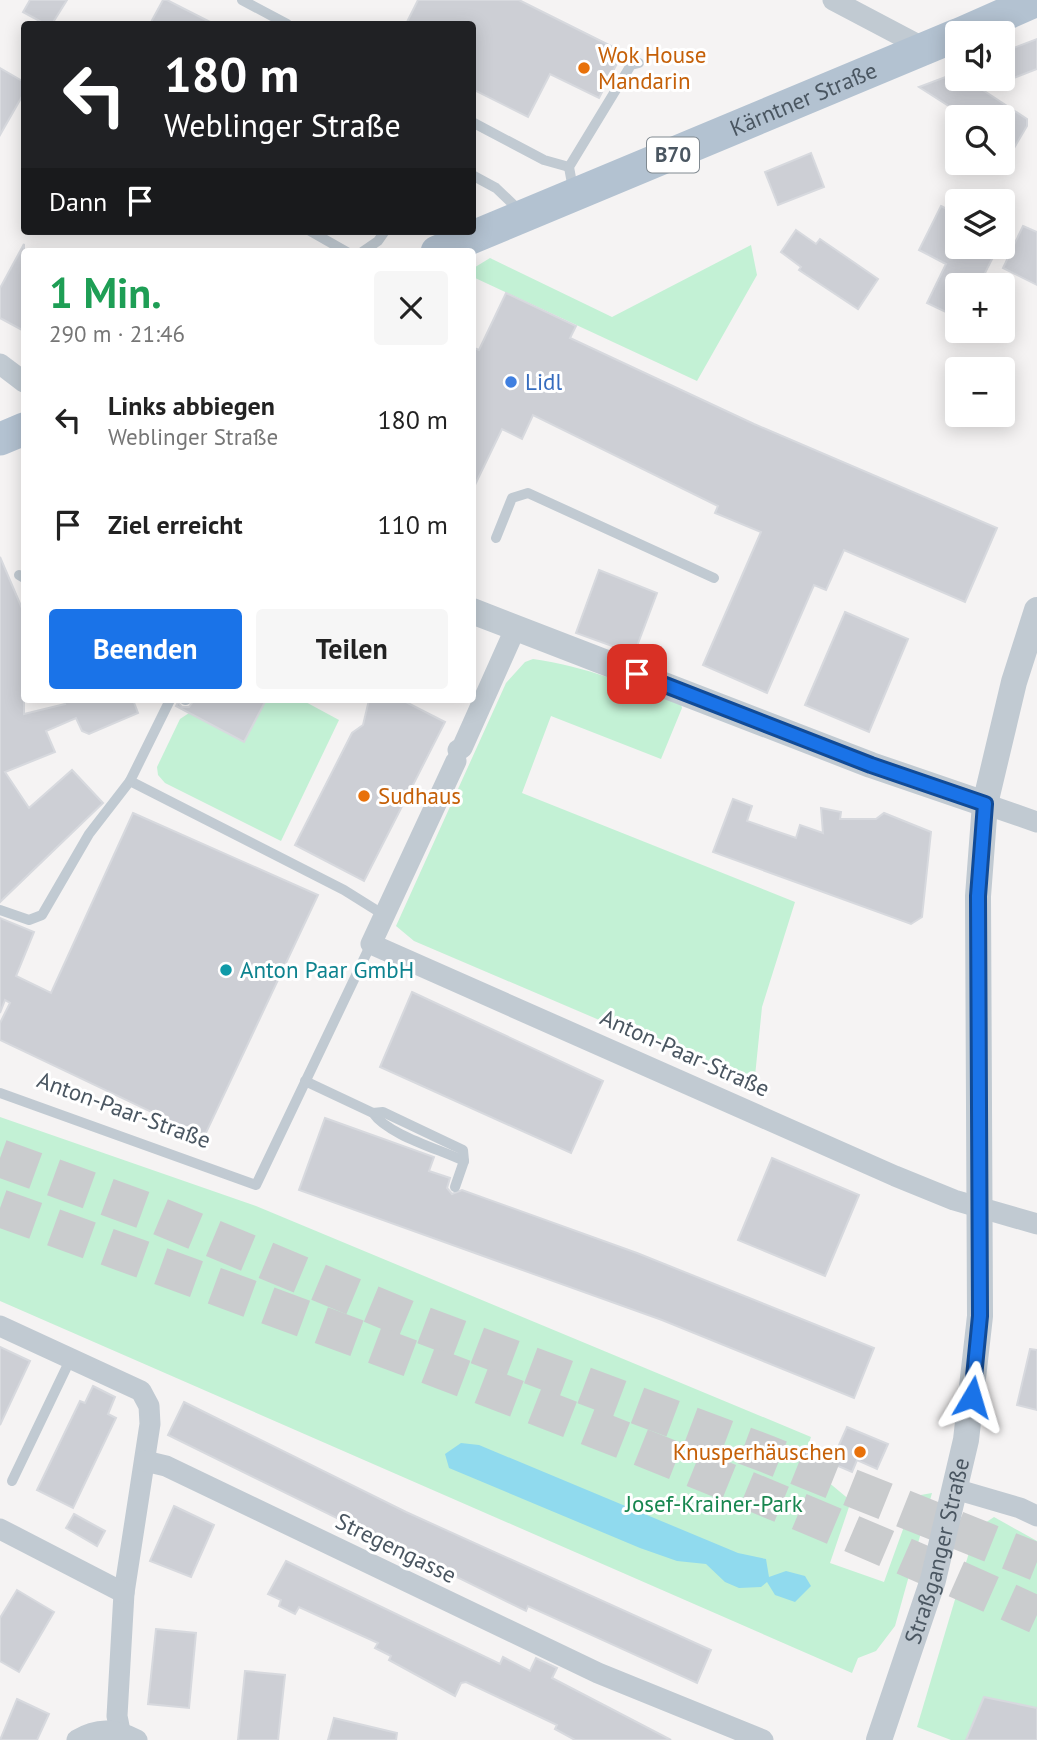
<!DOCTYPE html>
<html lang="de">
<meta charset="utf-8">
<style>
:root{--surface:#fff;--page:#f6f6f6;--text:#222;--muted:#767676;--accent:#1a73e8}
body{margin:0;font-family:"PT Sans",sans-serif;background:var(--page);color:var(--text);height:100vh;display:flex;flex-direction:column;font-size:26px;white-space:nowrap}
*{box-sizing:border-box;margin:0}
p{font-size:23px;color:var(--muted)}
.icon{flex:none;width:38px;height:38px;fill:none;stroke:currentColor;stroke-width:2;stroke-linecap:round;stroke-linejoin:round}
.map{position:relative;flex:1;overflow:hidden}
.panel{position:absolute;left:21px;top:248px;width:455px;height:455px;display:flex;flex-direction:column;background:var(--surface);border-radius:7px;box-shadow:0 4px 18px #0003}
.panel>*{flex:none}
.hud{position:absolute;left:21px;top:21px;width:455px;height:214px;border-radius:7px;box-shadow:0 4px 18px #0003;background:#202124;color:#fff;overflow:hidden}
.controls{position:absolute;left:945px;top:21px;display:grid;gap:14px}
.controls a{display:grid;place-items:center;width:70px;height:70px;border-radius:7px;background:var(--surface);box-shadow:0 4px 18px #0003;font-size:35px}
.pin{position:absolute;display:grid;place-items:center;width:60px;height:60px;color:#fff;margin:-30px;border-radius:14px;box-shadow:0 4px 10px #0006}
.me{position:absolute;width:77px;margin:-38px;rotate:7deg;stroke-linejoin:round;filter:drop-shadow(0 0 5px #0008)}
.turn{display:flex;align-items:center;gap:24px;height:147px;padding:0 28px;font-size:32px}
.turn .icon{width:91px;height:91px;stroke-width:2.5}
.turn b{display:block;font-size:49px;line-height:60px}
.then{display:flex;align-items:center;height:66px;padding:0 28px;background:#0003;gap:14px;font-size:26px}
.round{display:grid;place-items:center;flex:none;width:74px;height:74px;border-radius:7px;background:var(--page)}
.overview{display:flex;align-items:center;justify-content:space-between;height:119px;padding:0 28px}
h1{font-size:42px;font-weight:800;line-height:52px;color:#1e9e55}
.cta{display:flex;gap:14px;margin-top:auto;padding:14px 28px}
.cta a{flex:1;height:80px;border-radius:7px;background:var(--accent);color:#fff;font-size:28px;font-weight:800;line-height:80px;text-align:center}
.cta a+a{background:var(--page);color:var(--text)}
ul{padding:0;list-style:none}
li{display:flex;align-items:center;gap:21px;height:105px;padding:0 28px}
li div{flex:1}
li b{display:block;font-size:26px}
li em{font-style:normal}
.map>svg:first-child{display:block}
</style>
<div class="map">
<svg width="1037" height="1740" viewBox="0 0 1037 1740">
<rect width="100%" height="100%" fill="#f5f3f3"/>
<!-- green -->
<g fill="#c3f1d5">
<polygon points="751,245 757,275 697,381 473,277 472,269 490,258 612,317"/>
<path d="M533,659C585,666 633,686 681,704L682,708L661,759L551,716L522,793L795,902L762,1007L754,1086L414,941L396,926L506,683L525,662Z"/>
<polygon points="243,700 302,700 339,720 281,841 165,783 158,775 157,767 180,719 189,713"/>
<polygon points="0,1117 256,1206 811,1437 803,1461 851,1501 830,1563 884,1582 915,1496 932,1493 895,1626 876,1651 858,1658 852,1673 0,1301"/>
<polygon points="994,1517 1037,1541 1037,1740 951,1740 917,1727 976,1529"/>
</g>
<!-- water -->
<polygon fill="#90daee" points="461,1443 479,1445 738,1553 766,1559 769,1577 786,1571 805,1576 811,1586 795,1602 775,1595 767,1582 761,1587 739,1588 725,1582 706,1564 677,1561 640,1548 449,1468 445,1454"/>
<!-- building -->
<g fill="#cdcfd5" stroke="#d7d9de" stroke-width="2">
<polygon points="30,0 67,0 52,24 45,24 23,12"/>
<polygon points="163,0 167,0 214,24 150,24"/>
<polygon points="418,0 519,0 623,52 599,98 550,74 528,117 472,89 472,24 406,24"/>
<polygon points="1037,39 1037,69 1011,79 1003,52"/>
<polygon points="0,68 24,82 24,93 0,135"/>
<polygon points="956,73 957,79 966,79 1027,119 1027,126 1014,148 1003,141 1003,117 966,117 919,87"/>
<polygon points="811,153 824,187 778,205 765,172"/>
<polygon points="941,206 957,214 957,247 998,247 979,285 957,285 957,304 952,315 927,303 946,264 919,250"/>
<polygon points="1023,226 1037,232 1037,285 1003,268"/>
<polygon points="796,230 816,244 820,239 878,279 858,309 799,270 801,267 781,252"/>
<polygon points="24,244 24,331 0,318 0,288"/>
<polygon points="506,293 576,326 570,338 754,424 997,528 965,602 844,550 826,590 814,585 767,693 703,665 761,532 715,513 718,506 533,415 522,439 502,429 472,491 472,347 479,350"/>
<polygon points="0,557 24,613 24,714 65,704 63,700 133,700 138,713 89,734 82,731 76,718 46,731 55,752 5,772 29,808 72,770 103,803 0,902"/>
<polygon points="599,570 657,593 634,654 576,633"/>
<polygon points="845,612 908,639 869,732 805,705"/>
<polygon points="194,700 266,700 244,742 176,706 178,702 182,707 189,707"/>
<polygon points="369,700 402,700 445,722 364,881 295,845 352,733 363,725"/>
<polygon points="733,799 752,806 747,821 796,838 800,825 823,833 821,808 841,812 840,819 876,819 884,813 931,832 922,917 911,924 713,852"/>
<polygon points="133,813 318,895 204,1137 0,1040 0,1023 10,1003 5,1000 0,1013 0,918 34,932 16,976 51,993"/>
<polygon points="412,992 603,1081 571,1153 380,1067"/>
<polygon points="325,1118 434,1157 429,1171 450,1178 447,1188 452,1194 462,1190 637,1253 874,1348 854,1398 662,1320 299,1190"/>
<polygon points="772,1158 859,1195 825,1276 738,1240"/>
<polygon points="0,1347 30,1361 0,1425"/>
<polygon points="1030,1349 1037,1350 1037,1410 1017,1405"/>
<polygon points="93,1386 115,1397 108,1414 116,1418 73,1508 37,1490 80,1401 85,1403"/>
<polygon points="184,1402 406,1512 711,1650 697,1683 528,1606 526,1611 168,1435"/>
<polygon points="847,1427 888,1444 877,1469 857,1460 852,1472 831,1463"/>
<polygon points="174,1506 214,1525 191,1577 150,1561"/>
<polygon points="74,1514 105,1531 97,1546 66,1528"/>
<polygon points="286,1561 500,1664 503,1657 530,1671 536,1658 557,1668 552,1678 671,1740 575,1740 555,1729 557,1725 466,1682 461,1683 455,1696 389,1660 391,1656 375,1648 378,1643 299,1607 295,1614 279,1606 281,1600 268,1594"/>
<polygon points="17,1590 54,1612 19,1672 0,1661 0,1618"/>
<polygon points="156,1629 196,1633 189,1708 148,1704"/>
<polygon points="245,1671 285,1675 278,1740 238,1740"/>
<polygon points="984,1697 1037,1708 1037,1740 966,1740"/>
<polygon points="17,1699 49,1714 37,1740 0,1740"/>
<polygon points="334,1718 397,1733 396,1740 328,1740"/>
</g>
<g fill="none" stroke-linecap="round" stroke-linejoin="round">
<!-- motorway-tunnel -->
<g stroke="#caccce" stroke-width="38" stroke-dasharray="38 19" stroke-linecap="butt">
<polyline points="0,1158 154,1214 412,1321 767,1454 1037,1562"/>
<path d="M0,1208C349,1334 699,1461 1037,1615"/>
</g>
<!-- service -->
<g stroke="#c1cad2" stroke-width="10">
<polyline points="242,0 287,24"/>
<polyline points="472,122 544,160 569,167"/>
<polyline points="472,175 496,188 520,211"/>
<polyline points="573,189 569,167 631,65 639,63"/>
<polyline points="310,231 347,252"/>
<polyline points="362,252 378,241 385,231"/>
<polyline points="496,538 512,498 528,493 714,578"/>
<polyline points="19,575 24,578"/>
<polyline points="170,700 130,781 344,890 384,915"/>
<polyline points="185,700 186,700"/>
<polyline points="0,910 29,920 42,915 89,834 130,781"/>
<path d="M305,1081L373,1113C388,1135 439,1149 464,1161"/>
<polyline points="0,1093 256,1185 371,944"/>
<polyline points="373,1113 383,1112 463,1150 464,1161 455,1187"/>
<polyline points="12,1481 71,1358"/>
</g>
<!-- minor -->
<g stroke="#c1cad2" stroke-width="21">
<polyline points="833,0 926,49"/>
<polyline points="0,364 24,382"/>
<polyline points="458,750 462,748 516,627"/>
<polyline points="456,761 371,944 895,1176 954,1200 1037,1224"/>
<polyline points="985,804 1037,822"/>
<polyline points="0,1326 141,1391 149,1406 150,1424 124,1593 117,1716 120,1731"/>
<polyline points="145,1461 166,1466 598,1673 763,1740"/>
<polyline points="955,1489 1020,1508 1037,1516"/>
<polyline points="0,1529 124,1593"/>
<path d="M77,1740C98,1727 116,1729 137,1740"/>
</g>
<!-- tertiary -->
<g stroke="#c1cad2" stroke-width="26">
<polyline points="472,611 871,765 985,804"/>
<path id="s1" d="M879,1740L933,1580L966,1440L980,1316L978,896L985,804L1014,682L1037,610"/>
</g>
<!-- primary -->
<g stroke="#b3c2d1" stroke-width="33">
<polyline points="962,33 1037,0"/>
<path id="s2" d="M437,252L957,35"/>
<polyline points="0,439 24,429"/>
</g>
</g>
<g fill="none" stroke-linecap="round" stroke-linejoin="round">
<defs>
<polyline id="route" points="637,674 871,765 985,804 978,896 980,1316 972,1397"/>
</defs>
<!-- route casing -->
<use href="#route" stroke="#114b97" stroke-width="18"/>
<!-- route -->
<use href="#route" stroke="#1a73e8" stroke-width="12"/>
</g>
<!-- markers -->
<g fill="#e8710a" stroke="#fff" stroke-width="2.5">
<circle cx="584" cy="68" r="7"/>
<circle cx="364" cy="796" r="7"/>
<circle cx="860" cy="1452" r="7"/>
</g>
<circle fill="#3f7fe0" stroke="#fff" stroke-width="2.5" cx="511" cy="382" r="7"/>
<circle fill="#0f9aa8" stroke="#fff" stroke-width="2.5" cx="226" cy="970" r="7"/>
<g text-anchor="middle" stroke-width="6" stroke-linejoin="round" paint-order="stroke">
<!-- shield labels -->
<rect fill="#fff" stroke="#808990" stroke-width="2" x="647" y="137.5" width="52" height="35" rx="5"/>
<g font-size="21" font-weight="bold" fill="#4a5661">
<text x="673" y="162">B70</text>
</g>
<!-- food labels -->
<g font-size="23" fill="#c56008" stroke="#fff" text-anchor="start">
<text x="598" y="63">Wok House<tspan x="598" dy="26">Mandarin</tspan></text>
<text x="378" y="804">Sudhaus</text>
<text x="846" y="1460" text-anchor="end">Knusperhäuschen</text>
</g>
<!-- street labels -->
<g font-size="23" fill="#4a5661" stroke="#fff">
<text dy="8" stroke="none"><textPath href="#s2" startOffset="397">Kärntner Straße</textPath></text>
<text transform="translate(685 1053) rotate(24)" y="8">Anton-Paar-Straße</text>
<text transform="translate(124 1110) rotate(20)" y="8">Anton-Paar-Straße</text>
<text transform="translate(396 1548) rotate(26)" y="8">Stregengasse</text>
<text dy="8" stroke="none"><textPath href="#s1" startOffset="198">Straßganger Straße</textPath></text>
</g>
<!-- shop labels -->
<g font-size="23" fill="#366cbe" stroke="#fff" text-anchor="start">
<text x="525" y="390">Lidl</text>
</g>
<!-- culture labels -->
<g font-size="23" fill="#0d838f" stroke="#fff" text-anchor="start">
<text x="240" y="978">Anton Paar GmbH</text>
</g>
<!-- park labels -->
<g font-size="23" fill="#17864f" stroke="#fff">
<text x="714" y="1512">Josef-Krainer-Park</text>
</g>
</g>
</svg>
<div class="controls">
<a><svg class="icon" aria-label="sound" viewBox="0 0 24 24"><path d="M4 9h4l5-4v14l-5-4H4zM17 9q2 3 0 6"/></svg></a>
<a><svg class="icon" aria-label="search" viewBox="0 0 24 24"><circle cx="10" cy="10" r="6"/><path d="M15 15l6 6"/></svg></a>
<a><svg class="icon" aria-label="layers" viewBox="0 0 24 24"><path d="M12 4l9 5-9 5-9-5zM3 14l9 5 9-5"/></svg></a>
<a>+</a>
<a>−</a>
</div>
<div class="pin" style="left:637px;top:674px;background:#d93025"><svg class="icon" aria-label="arrive" viewBox="0 0 24 24"><path d="M6 21V4h12l-3 4 3 4H6"/></svg></div>
<svg class="me" style="left:972px;top:1397px" viewBox="-20 -20 40 40"><path d="M0-17L14 15 0 8-14 15z" fill="#1a73e8" stroke="#fff" stroke-width="4"/></svg>
<div class="hud">
<div class="turn"><svg class="icon" aria-label="left" viewBox="0 0 24 24"><path d="M17 20v-9H6M10 6l-5 5 5 5"/></svg><div><b>180 m</b>Weblinger Straße</div></div>
<div class="then">Dann<svg class="icon" aria-label="arrive" viewBox="0 0 24 24"><path d="M6 21V4h12l-3 4 3 4H6"/></svg></div>
</div>
<section class="panel">
<div class="overview"><div><h1>1 Min.</h1><p>290 m · 21:46</p></div><a class="round"><svg class="icon" aria-label="close" viewBox="0 0 24 24"><path d="M6 6l12 12M18 6L6 18"/></svg></a></div>
<ul>
<li><svg class="icon" aria-label="left" viewBox="0 0 24 24"><path d="M17 20v-9H6M10 6l-5 5 5 5"/></svg><div><b>Links abbiegen</b><p>Weblinger Straße</p></div><em>180 m</em></li>
<li><svg class="icon" aria-label="arrive" viewBox="0 0 24 24"><path d="M6 21V4h12l-3 4 3 4H6"/></svg><div><b>Ziel erreicht</b></div><em>110 m</em></li>
</ul>
<div class="cta"><a>Beenden</a><a>Teilen</a></div>
</section>
</div>
